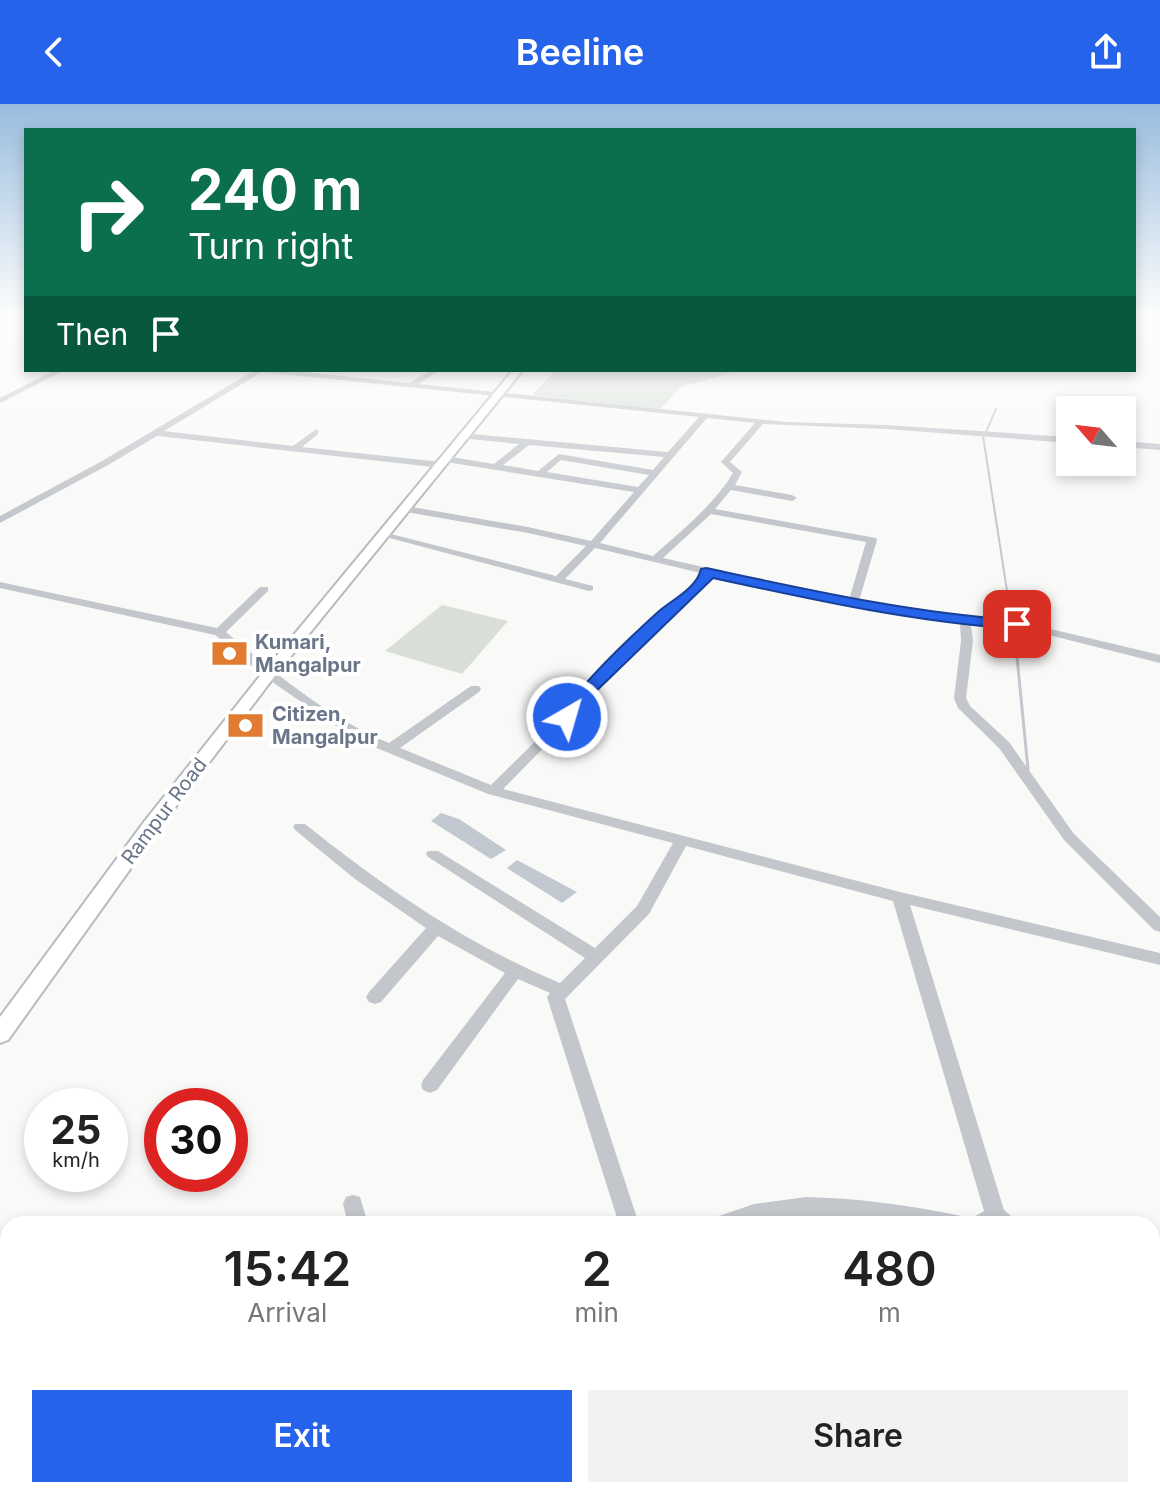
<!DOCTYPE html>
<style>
:root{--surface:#fff;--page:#f2f2f2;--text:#222;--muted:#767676;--accent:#2563eb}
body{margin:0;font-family:Inter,sans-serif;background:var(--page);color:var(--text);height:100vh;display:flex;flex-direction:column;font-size:30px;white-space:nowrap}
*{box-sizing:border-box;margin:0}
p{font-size:26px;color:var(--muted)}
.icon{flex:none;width:44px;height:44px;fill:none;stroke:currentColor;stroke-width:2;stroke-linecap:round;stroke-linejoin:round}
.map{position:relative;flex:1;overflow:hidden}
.side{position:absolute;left:0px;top:1112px;width:1160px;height:282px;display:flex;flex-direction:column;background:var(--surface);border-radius:24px 24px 0 0;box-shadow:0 4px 12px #0003}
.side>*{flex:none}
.hud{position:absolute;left:24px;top:24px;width:1112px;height:244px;border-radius:0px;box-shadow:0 4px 12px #0003;background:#0b6e4f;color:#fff;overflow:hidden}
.needle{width:52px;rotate:298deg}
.controls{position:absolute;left:1056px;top:292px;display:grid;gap:16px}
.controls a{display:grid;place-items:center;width:80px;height:80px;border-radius:0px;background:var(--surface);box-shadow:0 4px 12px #0003;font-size:40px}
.speed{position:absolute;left:24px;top:984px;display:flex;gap:16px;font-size:40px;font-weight:700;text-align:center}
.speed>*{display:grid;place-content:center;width:104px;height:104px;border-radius:50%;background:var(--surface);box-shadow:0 4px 12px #0003;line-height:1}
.speed small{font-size:20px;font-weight:400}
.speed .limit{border:12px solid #d22;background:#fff;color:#111}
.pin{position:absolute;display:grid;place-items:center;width:68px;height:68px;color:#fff;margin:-34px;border-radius:16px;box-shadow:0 4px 12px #0006}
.me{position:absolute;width:88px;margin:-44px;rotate:38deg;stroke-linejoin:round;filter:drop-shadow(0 0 6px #0008)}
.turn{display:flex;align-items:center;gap:28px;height:168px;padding:0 32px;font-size:36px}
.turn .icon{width:104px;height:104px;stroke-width:2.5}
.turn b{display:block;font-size:56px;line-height:68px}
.then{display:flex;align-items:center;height:76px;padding:0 32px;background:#0003;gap:16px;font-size:30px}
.eta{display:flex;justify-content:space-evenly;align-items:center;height:136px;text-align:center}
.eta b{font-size:48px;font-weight:600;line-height:56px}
.cta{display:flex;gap:16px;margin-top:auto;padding:16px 32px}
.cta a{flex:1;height:92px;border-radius:0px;background:var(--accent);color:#fff;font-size:32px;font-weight:600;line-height:92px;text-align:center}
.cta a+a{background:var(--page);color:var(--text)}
header{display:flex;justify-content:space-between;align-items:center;height:104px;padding:0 32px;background:var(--accent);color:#fff;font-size:36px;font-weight:600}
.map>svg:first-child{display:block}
</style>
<header><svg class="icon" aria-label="back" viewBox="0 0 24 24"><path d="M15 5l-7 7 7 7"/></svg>Beeline<svg class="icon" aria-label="share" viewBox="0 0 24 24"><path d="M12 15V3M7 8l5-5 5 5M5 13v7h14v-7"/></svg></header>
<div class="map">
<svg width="1160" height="1393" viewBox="0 0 1160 1393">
<rect width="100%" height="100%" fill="#f9faf8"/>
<!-- green -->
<g fill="#d9dfd7">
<polygon points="556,266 741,266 681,283 660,305 532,291"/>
<polygon points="442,501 508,517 462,570 385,547"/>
</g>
<!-- water -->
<g fill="#c2c8cf">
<polygon points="441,709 459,715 506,746 491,755 431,717"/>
<polygon points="517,756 577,788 562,799 507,764"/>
</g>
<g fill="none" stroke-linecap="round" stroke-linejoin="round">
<!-- stream-far1 -->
<g stroke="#c2c8cf" stroke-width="2">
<polyline points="986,328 996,305"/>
<polyline points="983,332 1010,506"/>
</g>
<!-- stream -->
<g stroke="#c2c8cf" stroke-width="3">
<polyline points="1010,504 1012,516"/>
<polyline points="1014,523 1028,665"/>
</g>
<!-- canal -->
<g fill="#c2c8cf" fill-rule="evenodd">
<polygon points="1152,1227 1160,1231 1160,1254 1152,1250"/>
<polygon points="456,1386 480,1386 477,1393 453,1393"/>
</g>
<defs>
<polygon id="major" points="513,266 523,266 274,573 158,726 8,936 0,939 0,913 144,718 264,567"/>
</defs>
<!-- major casing -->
<use href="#major" stroke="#b7babf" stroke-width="4"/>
<!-- minor -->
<g fill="#c3c6cb" fill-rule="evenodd">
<polygon points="1139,208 1160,208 1160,211"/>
<polygon points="55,266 65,266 0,299 0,294"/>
<path d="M255,266H285L409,279L431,266H440L418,280L787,318L886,321L1070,333V339L886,325L763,320L730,358L742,368L735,381L792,391L797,394L792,397L731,386L715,405L876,434L877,436L859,497L949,513L1017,517L1160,551V559L1017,523L971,521L973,537L966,594L970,602L1009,638L1074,730L1160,813V828L1154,826L1064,736L999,644L958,604L954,594L961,537L960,520L832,499L712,472L587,594L571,616L503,685L900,788L1160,849V861L910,801L1004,1106L1012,1113L1015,1120H971L974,1113L984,1107L893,797L686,742L649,810L565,895L639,1120H619L547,893L550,889L518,875L437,986L430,989L423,986L421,981L423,976L505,869L438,832L381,898L375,900L369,898L366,893L369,888L426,824L355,775L295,726L293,723L295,720H305C384,783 466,840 560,879L585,854L428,753L426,750L428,747H438L595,844L637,802L673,739L488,690L355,635L265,573L215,531L0,484V478L217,524L260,483H268V487L226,528C275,569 330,615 389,639L471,582H479L481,585L479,588L400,644L491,681L563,610L579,588L702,471L701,469L595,444L565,475L593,482V486L589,487L378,431L383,428L556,472L586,442L528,429L406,408L401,405L406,402L528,423L591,437L634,388L446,358L442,355L446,352L494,360L519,340L459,334V330L462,329L668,348L699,313L262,268L164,327L293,342L315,326H318V330L302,343L442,358L446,361L442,364L157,332L108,361L0,419V412L102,357ZM707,314L755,319L721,358L733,369C713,402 682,426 653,452L600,439ZM529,341L664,353L653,366L559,350L538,367L503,361ZM561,356L649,371L638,383L547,368ZM711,410L866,438L849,496L663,454Z"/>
<polygon points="1122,337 1160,340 1160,346 1122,343"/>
<polygon points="353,1091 360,1093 368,1120 348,1120 343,1100 346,1093"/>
<path d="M806,1093C857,1094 907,1101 957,1111L964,1113L967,1120H904L858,1114L806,1112L781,1113L748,1120H713L716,1113L754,1100Z"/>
<polygon points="1152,1201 1160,1205 1160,1229 1152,1226"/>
<polygon points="431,1386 458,1386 455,1393 428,1393"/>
</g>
<!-- major -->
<use href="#major" fill="#fff" fill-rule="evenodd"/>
</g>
<!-- sky -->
<linearGradient id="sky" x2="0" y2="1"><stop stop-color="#99bcde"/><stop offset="0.52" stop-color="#fcfdfc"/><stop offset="1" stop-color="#fcfdfc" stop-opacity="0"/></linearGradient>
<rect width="1160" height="403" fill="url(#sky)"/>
<!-- route -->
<path fill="#2563eb" stroke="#184099" stroke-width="2" d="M706,464C809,486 911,509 1017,516L1024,520L1017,525C913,518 814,496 713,474L588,595L573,617H561L559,613C586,575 623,540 658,508C672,496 697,484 701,465Z"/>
<!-- icons -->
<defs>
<symbol id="bank-bare" viewBox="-9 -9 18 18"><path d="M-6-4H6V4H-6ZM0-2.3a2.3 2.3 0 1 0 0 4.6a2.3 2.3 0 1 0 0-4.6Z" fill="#e17b31" stroke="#fff" stroke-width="2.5" paint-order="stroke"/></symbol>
</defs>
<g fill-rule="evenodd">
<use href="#bank-bare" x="204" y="524" width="51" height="51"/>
<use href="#bank-bare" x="220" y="596" width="51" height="51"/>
</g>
<g text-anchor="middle" stroke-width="8" stroke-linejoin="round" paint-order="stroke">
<!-- poi labels -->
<g font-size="20" font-weight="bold" fill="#697588" stroke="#fff" text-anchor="start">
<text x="255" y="545">Kumari,<tspan x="255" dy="23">Mangalpur</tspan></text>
<text x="272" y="617">Citizen,<tspan x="272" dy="23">Mangalpur</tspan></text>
</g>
<!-- street labels -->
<g font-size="20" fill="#697588" stroke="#fff">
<text transform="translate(164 707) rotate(-53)" y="7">Rampur Road</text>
</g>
</g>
</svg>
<div class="controls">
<a><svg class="needle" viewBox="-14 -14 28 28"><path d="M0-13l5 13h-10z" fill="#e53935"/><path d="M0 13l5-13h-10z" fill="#767676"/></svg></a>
</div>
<div class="speed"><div>25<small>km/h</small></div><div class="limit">30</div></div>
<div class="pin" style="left:1017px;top:520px;background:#d93025"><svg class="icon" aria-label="arrive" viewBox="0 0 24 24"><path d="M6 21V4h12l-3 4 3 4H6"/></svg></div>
<svg class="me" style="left:567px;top:613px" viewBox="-20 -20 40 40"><circle r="17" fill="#2563eb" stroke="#fff" stroke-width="3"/><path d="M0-11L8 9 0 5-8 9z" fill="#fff"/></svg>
<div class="hud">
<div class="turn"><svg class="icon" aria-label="right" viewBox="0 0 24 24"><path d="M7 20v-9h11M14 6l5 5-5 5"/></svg><div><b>240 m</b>Turn right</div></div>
<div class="then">Then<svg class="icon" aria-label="arrive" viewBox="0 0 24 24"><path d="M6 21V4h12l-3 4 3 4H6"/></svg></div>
</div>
<section class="side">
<div class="eta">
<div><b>15:42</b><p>Arrival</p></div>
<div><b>2</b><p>min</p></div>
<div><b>480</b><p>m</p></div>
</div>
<div class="cta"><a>Exit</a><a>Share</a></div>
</section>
</div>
